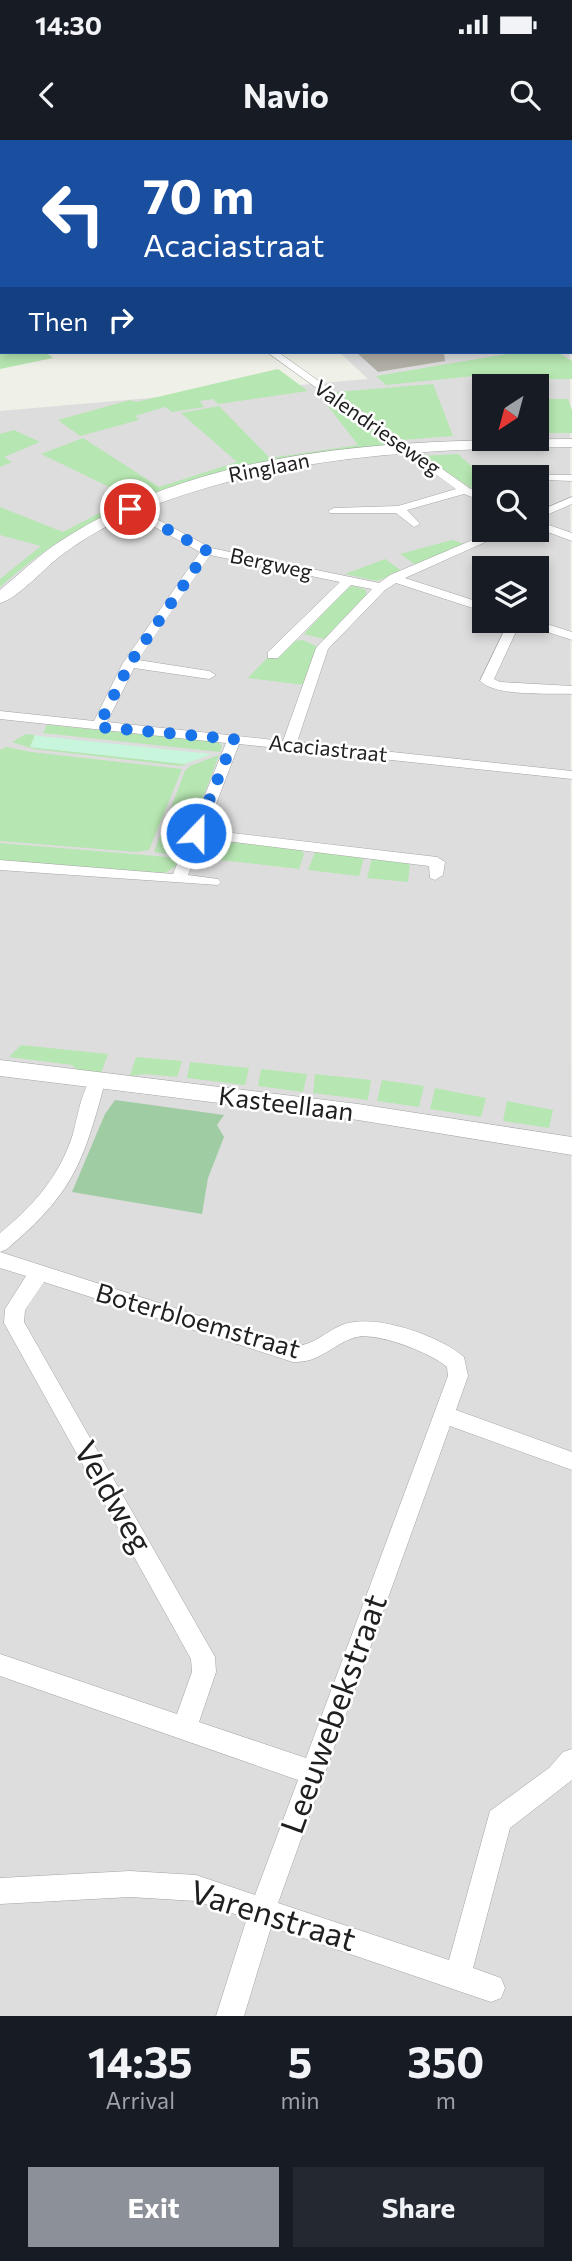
<!DOCTYPE html>
<style>
:root{--surface:#171b24;--page:#242831;--text:#f1f3f6;--muted:#9ea1a6;--accent:#8c9099}
body{margin:0;font-family:Commissioner,sans-serif;background:var(--page);color:var(--text);height:100vh;display:flex;flex-direction:column;font-size:26px;white-space:nowrap}
*{box-sizing:border-box;margin:0}
p{font-size:23px;color:var(--muted)}
.icon{flex:none;width:38px;height:38px;fill:none;stroke:currentColor;stroke-width:2;stroke-linecap:round;stroke-linejoin:round}
.map{position:relative;height:1876px;overflow:hidden}
.panel{display:flex;flex-direction:column;background:var(--surface);flex:1}
.panel>*{flex:none}
.guide{position:absolute;left:0px;top:0px;width:572px;height:214px;box-shadow:0 4px 10px #0003;background:#1a4fa0;color:#fff;overflow:hidden}
.needle{width:46px;rotate:216deg}
.tools{position:absolute;left:472px;top:234px;display:grid;gap:14px}
.tools a{display:grid;place-items:center;width:77px;height:77px;border-radius:0px;background:var(--surface);box-shadow:0 4px 10px #0003;font-size:35px}
.pin{position:absolute;display:grid;place-items:center;width:60px;height:60px;color:#fff;margin:-30px;border:4px solid #fff;border-radius:50%;box-shadow:0 2px 7px #0007}
.me{position:absolute;width:77px;margin:-38px;rotate:22deg;stroke-linejoin:round;filter:drop-shadow(0 0 5px #0008)}
.turn{display:flex;align-items:center;gap:24px;height:147px;padding:0 28px;font-size:32px}
.turn .icon{width:91px;height:91px;stroke-width:2.5}
.turn b{display:block;font-size:49px;line-height:60px}
.then{display:flex;align-items:center;height:66px;padding:0 28px;background:#0003;gap:14px;font-size:26px}
.eta{display:flex;justify-content:space-evenly;align-items:center;height:119px;text-align:center}
.eta b{font-size:42px;font-weight:700;line-height:49px}
.primary-button{display:flex;gap:14px;margin-top:auto;padding:14px 28px}
.primary-button a{flex:1;height:80px;border-radius:0px;background:var(--accent);color:#fff;font-size:28px;font-weight:700;line-height:80px;text-align:center}
.primary-button a+a{background:var(--page);color:var(--text)}
.status{display:flex;justify-content:space-between;align-items:center;height:49px;padding:0 35px;background:var(--surface);direction:ltr}
.status svg{height:19px;fill:currentColor}
header{display:flex;justify-content:space-between;align-items:center;height:91px;padding:0 28px;background:var(--surface);font-size:32px;font-weight:700}
.map>svg:first-child{display:block}
</style>
<div class="status"><b>14:30</b><svg viewBox="0 0 49 12"><path d="M0 12V9h3v3zM5 12V6h3v6zM10 12V3h3v9zM15 12V0h3v12zM26 1h20v11H26zM47 4h2v5h-2z"/></svg></div>
<header><svg class="icon" aria-label="back" viewBox="0 0 24 24"><path d="M15 5l-7 7 7 7"/></svg>Navio<svg class="icon" aria-label="search" viewBox="0 0 24 24"><circle cx="10" cy="10" r="6"/><path d="M15 15l6 6"/></svg></header>
<div class="map">
<svg width="572" height="1876" viewBox="0 0 572 1876">
<rect width="100%" height="100%" fill="#eff0e7"/>
<!-- residential -->
<path fill="#dedddd" fill-rule="evenodd" d="M570,126L572,1876H0V271L368,239L339,212H570ZM485,247H537V299H485ZM485,338H537V390H485ZM485,429H537V481H485Z"/>
<!-- farmland -->
<polygon fill="#e1edd4" points="127,0 479,0 481,2 129,2"/>
<!-- grass -->
<g fill="#b6e6b1">
<polygon points="45,212 53,218 0,229 0,213"/>
<polygon points="519,212 557,212 572,221 572,239 486,240 484,235 386,245 376,236"/>
<polygon points="278,229 308,251 218,264 213,259 200,261 204,267 172,272 165,267 135,276 139,280 80,296 58,280 130,260 136,262"/>
<polygon points="433,244 453,296 403,300 336,252"/>
<path d="M318,253H323L388,301L390,306C240,328 118,341 0,447V439L41,406L0,395V367L63,392L130,357L41,314L83,298L159,347L237,322L181,273L219,266L270,318L358,305Z"/>
<polygon points="537,259 568,259 572,271 572,293 546,293"/>
<polygon points="14,290 40,302 4,317 12,322 0,327 0,294"/>
<polygon points="458,314 485,338 485,357 422,316"/>
<polygon points="452,400 465,404 416,425 400,414"/>
<polygon points="385,419 402,431 377,441 345,434"/>
<polygon points="354,446 366,450 366,455 324,499 304,494 347,448"/>
<polygon points="303,500 318,507 304,545 248,538 268,517 276,519 294,501"/>
<polygon points="47,585 217,601 222,606 220,612 43,593"/>
<polygon points="26,594 35,595 30,607 185,624 212,614 181,626 34,609 12,602"/>
<polygon points="6,607 31,612 182,629 149,710 136,712 0,701 0,610"/>
<polygon points="219,615 181,716 154,712 185,631 190,626"/>
<polygon points="213,700 302,710 304,714 299,729 194,717 201,702"/>
<polygon points="0,703 156,716 179,718 175,727 164,733 0,721"/>
<polygon points="315,712 364,717 359,736 308,730"/>
<polygon points="372,718 410,723 408,742 367,738"/>
<polygon points="21,905 108,914 101,933 77,930 72,925 9,917"/>
<polygon points="136,917 182,921 177,937 145,934 130,936"/>
<polygon points="190,922 249,928 245,945 187,938"/>
<polygon points="261,929 307,934 303,952 258,946"/>
<polygon points="315,934 371,940 368,960 313,953"/>
<polygon points="382,940 424,946 419,967 377,961"/>
<polygon points="435,948 486,958 481,977 430,969"/>
<polygon points="507,961 553,970 549,988 503,981"/>
</g>
<!-- forest -->
<polygon fill="#9fcca3" points="115,960 224,975 217,985 224,997 208,1038 202,1074 72,1052 105,974"/>
<!-- park -->
<polygon fill="#c8f6dd" points="35,595 39,596 212,614 185,624 30,607"/>
<!-- building -->
<polygon fill="#b2b0a6" points="356,212 444,212 445,221 378,232"/>
<g fill="none" stroke-linecap="round" stroke-linejoin="round">
<defs>
<g id="minor">
<polygon points="0,0 10,0 12,2 2,2"/>
<rect x="570" y="40" width="2" height="4"/>
<rect x="0" y="106" width="2" height="6"/>
<polygon points="570,122 572,123 572,129 570,128"/>
<polygon points="572,141 572,147 570,148 570,142"/>
<polygon points="267,212 278,212 469,348 485,355 485,362 464,354 407,370 420,384 414,387 396,373 330,373 328,371 334,368 398,366 456,349"/>
<polygon points="549,335 572,335 572,341 545,340 545,336"/>
<polygon points="572,357 572,364 537,379 537,372"/>
<path d="M126,367H134L211,408L379,443L390,435L496,390H512L405,438L485,464V472L396,443L385,450L328,509L297,602L572,631V639L239,604L206,690L437,717L445,722L443,735L435,740L430,738L429,726L202,698L188,735L218,739L221,742L218,745L0,730V720L173,734L226,603L0,579V571L94,581L123,523L200,412L126,371ZM210,415L340,442L268,512V518H278L351,445L372,449L316,508L283,601L107,582L134,528L209,539L216,535L209,531L138,520Z"/>
<polygon points="537,381 572,393 572,401 537,388"/>
<path d="M509,481H537L572,492V500L520,483L494,539L500,542L572,546V554C549,553 496,557 480,541Z"/>
<path d="M96,936L105,942C83,1024 73,1053 7,1109L0,1112V1093C34,1065 59,1037 73,994C77,980 83,940 96,936Z"/>
<path d="M0,1112L293,1206C314,1206 324,1192 342,1185C373,1172 440,1196 464,1217L468,1236L456,1270L572,1312V1330L450,1286L278,1763L449,1820L490,1671L549,1628L563,1612L572,1609V1640L510,1688L473,1828L501,1838L505,1848L501,1858L491,1862L271,1787L244,1876H216L247,1778L196,1761L130,1757L0,1764V1738L130,1731L196,1735L255,1755L298,1640L0,1536V1514L177,1574L192,1532L191,1519L4,1183L5,1169L26,1136L0,1128ZM44,1142L293,1222C319,1223 331,1206 353,1198C374,1190 431,1213 447,1227L448,1236L306,1618L199,1582L216,1532L215,1517L24,1182L25,1170Z"/>
</g>
<g id="tertiary">
<polygon points="491,0 502,0 504,2 492,2"/>
<rect x="570" y="9" width="2" height="6"/>
<path d="M572,299V307C421,309 273,315 132,374C109,384 83,399 63,414C46,426 19,458 0,463V450C18,435 35,419 53,406C203,304 398,300 572,299Z"/>
<polygon points="0,920 358,964 572,997 572,1015 358,980 0,936"/>
</g>
</defs>
<!-- minor casing -->
<use href="#minor" stroke="#a4a4a4" stroke-width="1"/>
<!-- tertiary casing -->
<use href="#tertiary" stroke="#a4a4a4" stroke-width="1"/>
<!-- minor -->
<use href="#minor" fill="#fff" fill-rule="evenodd"/>
<!-- tertiary -->
<use href="#tertiary" fill="#fff" fill-rule="evenodd"/>
</g>
<g fill="none" stroke-linecap="round" stroke-linejoin="round">
<!-- route -->
<polyline stroke="#1a73e8" stroke-width="12" stroke-dasharray="0 21.6" points="130,369 207,411 130,523 98,587 234,599 196,693"/>
</g>
<g text-anchor="middle" stroke-width="5" stroke-linejoin="round" paint-order="stroke">
<!-- far-street labels -->
<g font-size="21" fill="#202020" stroke="#fff">
<text transform="translate(377 288) rotate(35)" y="7">Valendrieseweg</text>
<text transform="translate(269 328) rotate(-11)" y="7">Ringlaan</text>
<text transform="translate(271 424) rotate(12)" y="7">Bergweg</text>
<text transform="translate(328 609) rotate(6)" y="7">Acaciastraat</text>
</g>
<!-- street labels -->
<g font-size="26" fill="#202020" stroke="#fff">
<text transform="translate(286 964) rotate(7)" y="9">Kasteellaan</text>
<text transform="translate(198 1181) rotate(16)" y="9">Boterbloemstraat</text>
</g>
<!-- near-street labels -->
<g font-size="32" fill="#202020" stroke="#fff">
<text transform="translate(113 1357) rotate(60)" y="11">Veldweg</text>
<text transform="translate(334 1574) rotate(-70)" y="11">Leeuwebekstraat</text>
<text transform="translate(273 1776) rotate(17)" y="11">Varenstraat</text>
</g>
</g>
</svg>
<div class="tools">
<a><svg class="needle" viewBox="-14 -14 28 28"><path d="M0-13l5 13h-10z" fill="#e53935"/><path d="M0 13l5-13h-10z" fill="#9ea1a6"/></svg></a>
<a><svg class="icon" aria-label="search" viewBox="0 0 24 24"><circle cx="10" cy="10" r="6"/><path d="M15 15l6 6"/></svg></a>
<a><svg class="icon" aria-label="layers" viewBox="0 0 24 24"><path d="M12 4l9 5-9 5-9-5zM3 14l9 5 9-5"/></svg></a>
</div>
<div class="pin" style="left:130px;top:369px;background:#d93025"><svg class="icon" aria-label="arrive" viewBox="0 0 24 24"><path d="M6 21V4h12l-3 4 3 4H6"/></svg></div>
<svg class="me" style="left:196px;top:693px" viewBox="-20 -20 40 40"><circle r="17" fill="#1a73e8" stroke="#fff" stroke-width="3"/><path d="M0-11L8 9 0 5-8 9z" fill="#fff"/></svg>
<div class="guide">
<div class="turn"><svg class="icon" aria-label="left" viewBox="0 0 24 24"><path d="M17 20v-9H6M10 6l-5 5 5 5"/></svg><div><b>70 m</b>Acaciastraat</div></div>
<div class="then">Then<svg class="icon" aria-label="right" viewBox="0 0 24 24"><path d="M7 20v-9h11M14 6l5 5-5 5"/></svg></div>
</div>
</div>
<section class="panel">
<div class="eta">
<div><b>14:35</b><p>Arrival</p></div>
<div><b>5</b><p>min</p></div>
<div><b>350</b><p>m</p></div>
</div>
<div class="primary-button"><a>Exit</a><a>Share</a></div>
</section>
